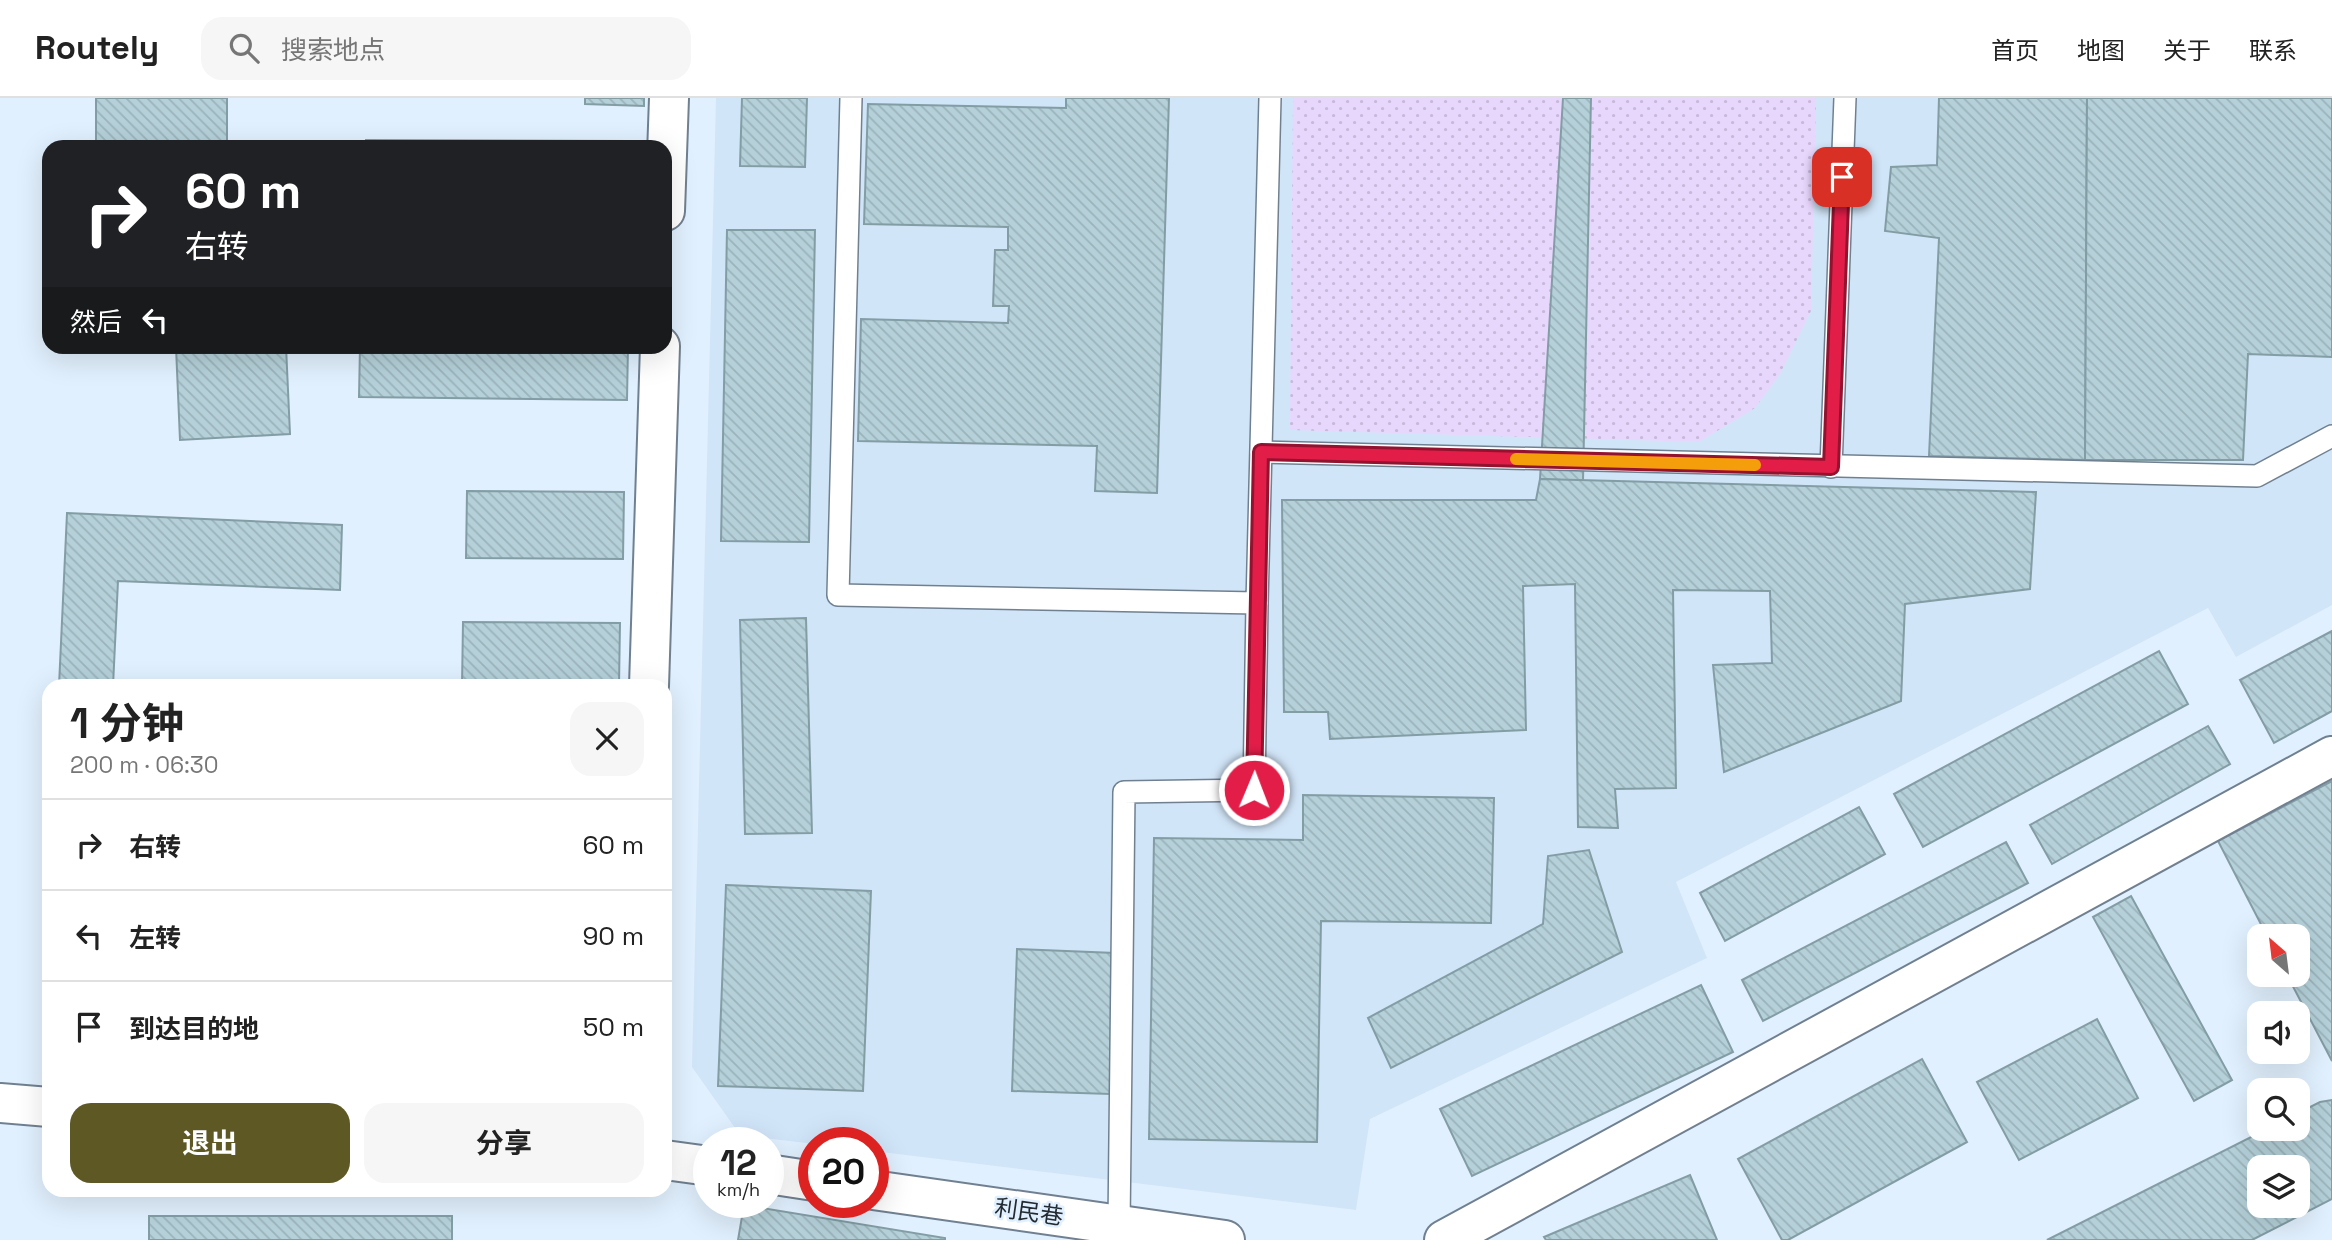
<!DOCTYPE html>
<html lang="zh">
<meta charset="utf-8">
<style>
:root{--surface:#fff;--page:#f6f6f6;--text:#222;--muted:#767676;--line:#e0e0e0;--accent:#5e5824}
body{margin:0;font-family:"Space Grotesk","Noto Sans SC",sans-serif;background:var(--page);color:var(--text);height:100vh;display:flex;flex-direction:column;font-size:26px;white-space:nowrap}
*{box-sizing:border-box;margin:0}
p{font-size:23px;color:var(--muted)}
.icon{flex:none;width:38px;height:38px;fill:none;stroke:currentColor;stroke-width:2;stroke-linecap:round;stroke-linejoin:round}
.map{position:relative;flex:1;overflow:hidden}
.panel{position:absolute;left:42px;top:581px;width:630px;height:518px;display:flex;flex-direction:column;background:var(--surface);border-radius:21px;box-shadow:0 7px 28px #0002}
.panel>*{flex:none}
.top-card{position:absolute;left:42px;top:42px;width:630px;height:214px;border-radius:21px;box-shadow:0 7px 28px #0002;background:#202124;color:#fff;overflow:hidden}
.needle{width:46px;rotate:332deg}
.fabs{position:absolute;left:2247px;top:826px;display:grid;gap:14px}
.fabs a{display:grid;place-items:center;width:63px;height:63px;border-radius:14px;background:var(--surface);box-shadow:0 7px 28px #0002;font-size:35px}
.speed{position:absolute;left:693px;top:1029px;display:flex;gap:14px;font-size:35px;font-weight:700;text-align:center}
.speed>*{display:grid;place-content:center;width:91px;height:91px;border-radius:50%;background:var(--surface);box-shadow:0 7px 28px #0002;line-height:1}
.speed small{font-size:18px;font-weight:400}
.speed .limit{border:10px solid #d22;background:#fff;color:#111}
.pin{position:absolute;display:grid;place-items:center;width:60px;height:60px;color:#fff;margin:-30px;border-radius:14px;box-shadow:0 4px 10px #0006}
.me{position:absolute;width:77px;margin:-38px;rotate:1deg;stroke-linejoin:round;filter:drop-shadow(0 0 5px #0008)}
.turn{display:flex;align-items:center;gap:24px;height:147px;padding:0 28px;font-size:32px}
.turn .icon{width:91px;height:91px;stroke-width:2.5}
.turn b{display:block;font-size:49px;line-height:60px}
.then{display:flex;align-items:center;height:66px;padding:0 28px;background:#0003;gap:14px;font-size:26px}
.round{display:grid;place-items:center;flex:none;width:74px;height:74px;border-radius:21px;background:var(--page)}
.headline{display:flex;align-items:center;justify-content:space-between;height:119px;padding:0 28px}
h1{font-size:42px;font-weight:700;line-height:52px}
.cta{display:flex;gap:14px;margin-top:auto;padding:14px 28px}
.cta a{flex:1;height:80px;border-radius:21px;background:var(--accent);color:#fff;font-size:28px;font-weight:700;line-height:80px;text-align:center}
.cta a+a{background:var(--page);color:var(--text)}
ul{padding:0;list-style:none}
li{display:flex;align-items:center;gap:21px;height:91px;padding:0 28px;border-top:2px solid var(--line)}
li div{flex:1}
li b{display:block;font-size:26px}
li em{font-style:normal}
header{display:flex;align-items:center;gap:42px;box-sizing:border-box;height:98px;padding:0 35px;background:var(--surface);border-bottom:2px solid var(--line)}
header strong{font-size:33px}
nav{display:flex;gap:38px;margin-inline-start:auto;font-size:24px}
.search{width:490px;height:63px;background:var(--page);display:flex;align-items:center;gap:18px;box-sizing:border-box;padding:0 24px;border-radius:21px;color:var(--muted);font-size:26px}
.map>svg:first-child{display:block}
</style>
<header>
<strong>Routely</strong>
<div class="search"><svg class="icon" aria-label="search" viewBox="0 0 24 24"><circle cx="10" cy="10" r="6"/><path d="M15 15l6 6"/></svg>搜索地点</div>
<nav><a>首页</a><a>地图</a><a>关于</a><a>联系</a></nav>
</header>
<div class="map">
<svg width="2332" height="1142" viewBox="0 0 2332 1142">
<defs>
<pattern id="park-dots" width="8" height="8" patternUnits="userSpaceOnUse" patternTransform="scale(1.75)"><rect width="8" height="8" fill="#e8d7fd"/><path d="M2 2h.1M6 6h.1" fill="none" stroke="#c7b9d9" stroke-width="1.8" stroke-linecap="round"/></pattern>
<pattern id="building-back-hatch" width="6" height="6" patternUnits="userSpaceOnUse" patternTransform="scale(1.75)"><rect width="6" height="6" fill="#b5d0d9"/><path d="M-1 5l2 2M0 0l6 6M5-1l2 2" fill="none" stroke="#9bb3bb"/></pattern>
</defs>
<rect width="100%" height="100%" fill="#e1f0fe"/>
<!-- built -->
<polygon fill="#d1e5f8" points="716,0 2332,0 2332,507 2236,559 2208,510 1676,784 1707,860 1370,1021 1356,1112 873,1053 873,1045 814,1046 740,1037 692,969"/>
<!-- park -->
<polygon fill="url(#park-dots)" points="1293,0 1816,0 1811,213 1780,276 1755,310 1699,344 1290,332"/>
<!-- building -->
<g fill="url(#building-back-hatch)" stroke="#839da5" stroke-width="2" fill-rule="evenodd">
<rect x="96" y="0" width="131" height="49"/>
<polygon points="585,0 644,0 644,8 585,6"/>
<polygon points="742,0 807,0 805,69 740,68"/>
<polygon points="1066,0 1169,0 1157,395 1095,393 1097,348 858,343 861,221 1008,225 1009,208 993,208 995,152 1008,152 1008,129 864,126 868,6 1066,10"/>
<polygon points="1563,0 1591,0 1583,383 1540,381"/>
<polygon points="1939,0 2087,0 2085,362 1929,358 1939,140 1885,133 1891,69 1937,67"/>
<polygon points="2087,0 2332,0 2332,259 2248,256 2243,362 2085,362"/>
<polygon points="366,42 628,43 628,49 366,49"/>
<polygon points="727,132 815,132 809,444 721,443"/>
<polygon points="92,248 286,248 290,336 180,342 176,249 93,254"/>
<polygon points="360,248 628,248 627,302 359,299"/>
<polygon points="1540,381 2036,394 2030,491 1905,506 1901,603 1724,674 1713,567 1772,565 1770,493 1673,492 1676,690 1615,691 1618,730 1578,729 1575,486 1523,488 1526,632 1330,641 1328,614 1284,614 1282,402 1536,402"/>
<polygon points="467,393 624,394 623,461 466,460"/>
<polygon points="67,415 342,427 340,492 118,483 113,588 59,588"/>
<polygon points="806,520 812,735 745,736 740,522"/>
<polygon points="463,524 620,525 619,588 462,588"/>
<polygon points="2332,533 2332,613 2274,645 2240,582"/>
<polygon points="2159,553 2188,606 1923,749 1894,696"/>
<polygon points="144,585 220,588 144,588"/>
<polygon points="2208,628 2230,666 2052,766 2030,727"/>
<polygon points="2332,683 2332,963 2287,877 2298,877 2298,838 2267,838 2218,743"/>
<polygon points="1303,697 1494,700 1491,825 1321,823 1317,1044 1149,1041 1154,740 1303,742"/>
<polygon points="1859,709 1885,756 1725,843 1700,795"/>
<polygon points="2006,744 2028,785 1763,923 1742,882"/>
<polygon points="1589,752 1622,854 1391,970 1368,920 1543,826 1548,758"/>
<polygon points="726,787 871,793 863,993 718,988"/>
<polygon points="2131,798 2232,982 2194,1003 2093,819"/>
<polygon points="1017,851 1115,855 1110,996 1012,993"/>
<polygon points="1701,887 1733,954 1472,1078 1440,1011"/>
<polygon points="2097,921 2138,1000 2019,1062 1977,984"/>
<polygon points="1922,961 1967,1044 1788,1142 1782,1142 1738,1061"/>
<path d="M2332,1002V1101L2252,1142H2047L2267,1031H2298V1015L2320,1004ZM2259,1069H2298V1108H2259Z"/>
<polygon points="1690,1077 1717,1142 1546,1142 1544,1139"/>
<polygon points="744,1107 945,1140 945,1142 738,1142"/>
<rect x="149" y="1118" width="303" height="24"/>
</g>
<g fill="none" stroke-linecap="round" stroke-linejoin="round">
<defs>
<g id="lane">
<polyline points="851,0 838,497 1257,505 1270,0"/>
<polyline points="1261,354 2257,378 2332,338"/>
<polyline points="1831,369 1845,0"/>
<polyline points="1119,1127 1124,694 1254,692 1257,505"/>
</g>
<g id="street">
<polyline points="665,113 669,0"/>
<polyline points="649,588 660,248"/>
<polyline points="0,1005 49,1009"/>
<polyline points="665,1062 709,1068"/>
<polyline points="768,1076 814,1083"/>
<polyline points="873,1092 1225,1142"/>
<polyline points="1444,1142 2332,658"/>
</g>
</defs>
<!-- lane casing -->
<use href="#lane" stroke="#708091" stroke-width="24"/>
<!-- street casing -->
<use href="#street" stroke="#708091" stroke-width="42"/>
<!-- lane -->
<use href="#lane" stroke="#fff" stroke-width="21"/>
<!-- street -->
<use href="#street" stroke="#fff" stroke-width="38"/>
</g>
<g fill="none" stroke-linecap="round" stroke-linejoin="round">
<defs>
<polyline id="route" points="1254,692 1261,354 1831,369 1842,79"/>
</defs>
<!-- route casing -->
<use href="#route" stroke="#92132f" stroke-width="18"/>
<!-- route -->
<use href="#route" stroke="#e11d48" stroke-width="12"/>
<!-- slow -->
<polyline stroke="#f59e0b" stroke-width="12" points="1516,361 1755,367"/>
</g>
<g text-anchor="middle" stroke-width="5" stroke-linejoin="round" paint-order="stroke">
<!-- street labels -->
<g font-size="23" fill="#232a31" stroke="#e1f0fe">
<text transform="translate(1029 1114) rotate(8)" y="8">利民巷</text>
</g>
</g>
</svg>
<div class="fabs">
<a><svg class="needle" viewBox="-14 -14 28 28"><path d="M0-13l5 13h-10z" fill="#e53935"/><path d="M0 13l5-13h-10z" fill="#767676"/></svg></a>
<a><svg class="icon" aria-label="sound" viewBox="0 0 24 24"><path d="M4 9h4l5-4v14l-5-4H4zM17 9q2 3 0 6"/></svg></a>
<a><svg class="icon" aria-label="search" viewBox="0 0 24 24"><circle cx="10" cy="10" r="6"/><path d="M15 15l6 6"/></svg></a>
<a><svg class="icon" aria-label="layers" viewBox="0 0 24 24"><path d="M12 4l9 5-9 5-9-5zM3 14l9 5 9-5"/></svg></a>
</div>
<div class="speed"><div>12<small>km/h</small></div><div class="limit">20</div></div>
<div class="pin" style="left:1842px;top:79px;background:#d93025"><svg class="icon" aria-label="arrive" viewBox="0 0 24 24"><path d="M6 21V4h12l-3 4 3 4H6"/></svg></div>
<svg class="me" style="left:1254px;top:692px" viewBox="-20 -20 40 40"><circle r="17" fill="#e11d48" stroke="#fff" stroke-width="3"/><path d="M0-11L8 9 0 5-8 9z" fill="#fff"/></svg>
<div class="top-card">
<div class="turn"><svg class="icon" aria-label="right" viewBox="0 0 24 24"><path d="M7 20v-9h11M14 6l5 5-5 5"/></svg><div><b>60 m</b>右转</div></div>
<div class="then">然后<svg class="icon" aria-label="left" viewBox="0 0 24 24"><path d="M17 20v-9H6M10 6l-5 5 5 5"/></svg></div>
</div>
<section class="panel">
<div class="headline"><div><h1>1 分钟</h1><p>200 m · 06:30</p></div><a class="round"><svg class="icon" aria-label="close" viewBox="0 0 24 24"><path d="M6 6l12 12M18 6L6 18"/></svg></a></div>
<ul>
<li><svg class="icon" aria-label="right" viewBox="0 0 24 24"><path d="M7 20v-9h11M14 6l5 5-5 5"/></svg><div><b>右转</b></div><em>60 m</em></li>
<li><svg class="icon" aria-label="left" viewBox="0 0 24 24"><path d="M17 20v-9H6M10 6l-5 5 5 5"/></svg><div><b>左转</b></div><em>90 m</em></li>
<li><svg class="icon" aria-label="arrive" viewBox="0 0 24 24"><path d="M6 21V4h12l-3 4 3 4H6"/></svg><div><b>到达目的地</b></div><em>50 m</em></li>
</ul>
<div class="cta"><a>退出</a><a>分享</a></div>
</section>
</div>
